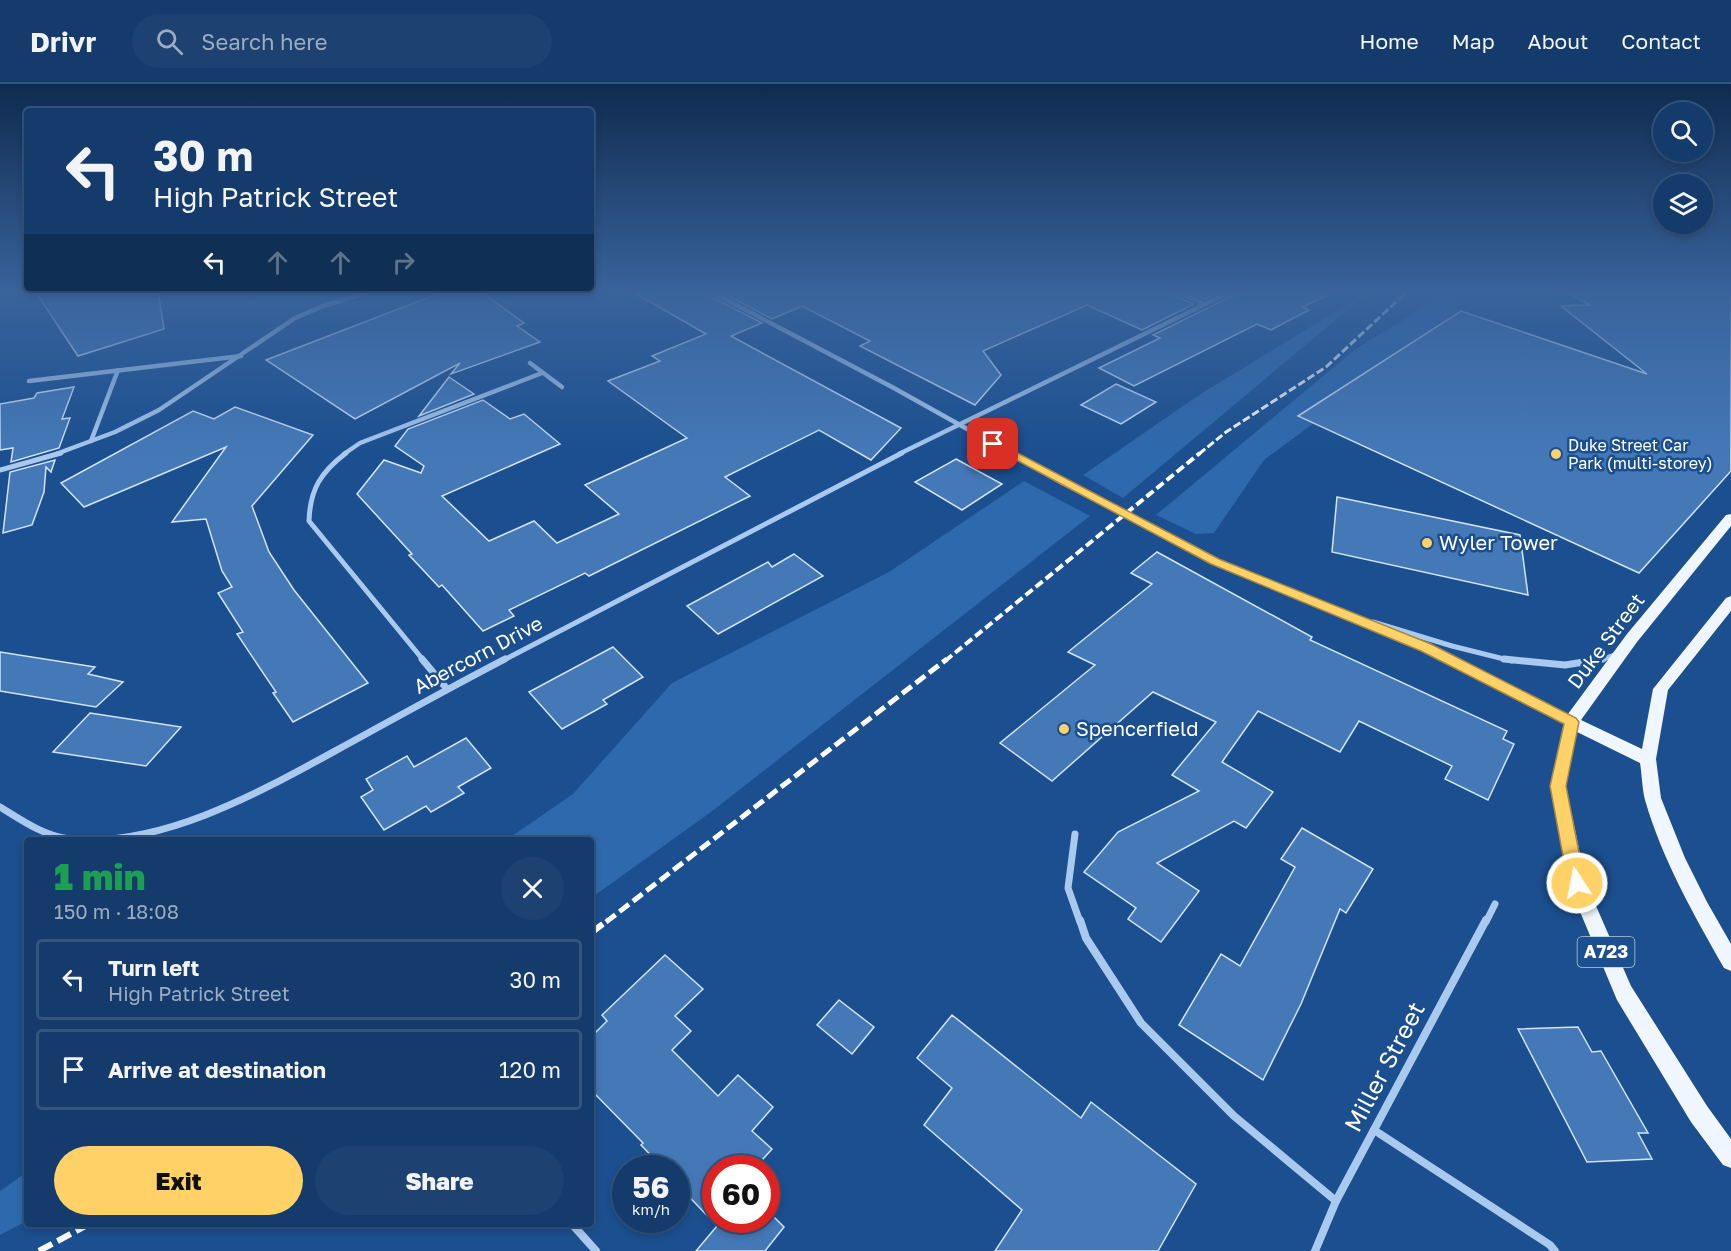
<!DOCTYPE html>
<meta charset="utf-8">
<style>
:root{--surface:#143b6b;--page:#1d4271;--text:#f1f3f6;--muted:#9dadc1;--line:#33557e;--accent:#ffd166}
body{margin:0;font-family:"Golos Text",sans-serif;background:var(--page);color:var(--text);height:100vh;display:flex;flex-direction:column;font-size:22px;white-space:nowrap}
*{box-sizing:border-box;margin:0}
p{font-size:20px;color:var(--muted)}
.icon{flex:none;width:33px;height:33px;fill:none;stroke:currentColor;stroke-width:2;stroke-linecap:round;stroke-linejoin:round}
.map{position:relative;flex:1;overflow:hidden}
.details{position:absolute;left:24px;top:753px;width:570px;height:390px;display:flex;flex-direction:column;background:var(--surface);border-radius:6px;box-shadow:0 3px 9px #0003,0 0 0 2px var(--line)}
.details>*{flex:none}
.banner{position:absolute;left:24px;top:24px;width:570px;height:183px;border-radius:6px;box-shadow:0 3px 9px #0003,0 0 0 2px var(--line);background:#143b6b;color:var(--text);overflow:hidden}
.tools{position:absolute;left:1653px;top:18px;display:grid;gap:12px}
.tools a{display:grid;place-items:center;width:60px;height:60px;border-radius:50%;background:var(--surface);box-shadow:0 3px 9px #0003,0 0 0 2px var(--line);font-size:30px}
.speed{position:absolute;left:612px;top:1071px;display:flex;gap:12px;font-size:30px;font-weight:700;text-align:center}
.speed>*{display:grid;place-content:center;width:78px;height:78px;border-radius:50%;background:var(--surface);box-shadow:0 3px 9px #0003,0 0 0 2px var(--line);line-height:1}
.speed small{font-size:15px;font-weight:400}
.speed .limit{border:9px solid #d22;background:#fff;color:#111}
.pin{position:absolute;display:grid;place-items:center;width:51px;height:51px;color:#fff;margin:-26px;border-radius:12px;box-shadow:0 3px 9px #0006}
.me{position:absolute;width:66px;margin:-33px;rotate:349deg;stroke-linejoin:round;filter:drop-shadow(0 0 4px #0008)}
.turn{display:flex;align-items:center;gap:21px;height:126px;padding:0 30px;font-size:27px}
.turn .icon{width:78px;height:78px;stroke-width:2.5}
.turn b{display:block;font-size:42px;line-height:51px}
.lanes{display:flex;align-items:center;height:57px;padding:0 30px;background:#0003;justify-content:center;gap:30px;direction:ltr}
.lanes .off{opacity:.35}
.round{display:grid;place-items:center;flex:none;width:63px;height:63px;border-radius:32px;background:var(--page)}
.head{display:flex;align-items:center;justify-content:space-between;height:102px;padding:0 30px}
h1{font-size:36px;font-weight:800;line-height:45px;color:#1e9e55}
.cta{display:flex;gap:12px;margin-top:auto;padding:12px 30px}
.cta a{flex:1;height:69px;border-radius:36px;background:var(--accent);color:#111;font-size:24px;font-weight:800;line-height:69px;text-align:center}
.cta a+a{background:var(--page);color:var(--text)}
ul{padding:0;list-style:none}
li{display:flex;align-items:center;gap:18px;height:81px;margin:0 12px 9px;padding:0 18px;border:3px solid var(--line);border-radius:6px}
li div{flex:1}
li b{display:block;font-size:22px}
li em{font-style:normal}
header{display:flex;align-items:center;gap:36px;box-sizing:border-box;height:84px;padding:0 30px;background:var(--surface);border-bottom:2px solid var(--line)}
header strong{font-size:28px}
nav{display:flex;gap:33px;margin-inline-start:auto;font-size:21px}
.search{width:420px;height:54px;background:var(--page);display:flex;align-items:center;gap:15px;box-sizing:border-box;padding:0 21px;border-radius:33px;color:var(--muted);font-size:22px}
.map>svg:first-child{display:block}
</style>
<header>
<strong>Drivr</strong>
<div class="search"><svg class="icon" aria-label="search" viewBox="0 0 24 24"><circle cx="10" cy="10" r="6"/><path d="M15 15l6 6"/></svg>Search here</div>
<nav><a>Home</a><a>Map</a><a>About</a><a>Contact</a></nav>
</header>
<div class="map">
<svg width="1731" height="1167" viewBox="0 0 1731 1167">
<rect width="100%" height="100%" fill="#1b4f8f"/>
<!-- green -->
<g fill="#2e69ad">
<polygon points="1370,207 1123,414 1083,391 1199,311"/>
<polygon points="1445,207 1457,207 1457,230 1298,331 1314,339 1264,376 1214,449 1196,450 1156,431 1357,264 1407,234"/>
<polygon points="1024,397 1090,432 711,728 591,814 591,756 506,756 573,710 672,599 889,488"/>
<polygon points="27,1088 27,1137 0,1151 0,1107"/>
</g>
<!-- building -->
<g fill="#4478b7" stroke="#cfe3fa" stroke-width="1.5">
<polygon points="35,207 158,207 164,245 78,272"/>
<polygon points="445,207 480,207 524,239 517,242 540,258 451,290 460,279 355,335 266,276"/>
<polygon points="631,207 706,207 708,211 762,239 731,252 901,344 871,376 819,346 725,393 750,412 589,492 585,489 509,526 514,532 483,547 442,501 439,503 409,471 412,470 357,410 384,376 421,389 424,382 395,362 408,345 483,316 510,335 524,330 560,360 442,412 489,457 534,437 557,459 619,430 585,401 687,354 608,297 660,277 652,272 706,250"/>
<polygon points="719,207 1170,207 1172,211 1194,220 1142,246 1087,221 983,267 1001,291 975,321 860,262 870,257 802,222 772,235"/>
<polygon points="1185,207 1223,207 1205,215"/>
<polygon points="1236,207 1335,207 1303,223 1309,226 1271,246 1257,240 1134,302 1099,284 1160,254 1153,251 1234,211"/>
<polygon points="1564,207 1731,207 1731,387 1639,489 1298,332 1461,227 1647,290 1561,222 1590,221"/>
<polygon points="449,293 474,310 419,332"/>
<polygon points="1116,300 1156,318 1121,340 1081,321"/>
<polygon points="74,303 62,335 70,334 59,364 11,378 13,364 0,366 0,320 34,314 37,309"/>
<polygon points="235,323 313,351 252,422 269,468 294,506 368,599 293,638 273,609 276,608 237,550 243,548 218,509 232,503 222,487 206,435 172,438 226,363 84,423 61,399 193,327 214,335"/>
<polygon points="956,375 1002,400 962,426 915,398"/>
<polygon points="55,376 51,388 46,383 44,408 32,441 3,449 10,388"/>
<polygon points="1337,413 1520,451 1528,511 1332,468"/>
<polygon points="1157,468 1312,553 1310,556 1507,647 1503,655 1514,660 1488,716 1445,695 1452,682 1359,637 1340,668 1258,627 1222,678 1273,708 1246,744 1234,737 1157,779 1199,807 1161,858 1128,835 1136,824 1084,788 1118,748 1199,707 1172,691 1216,638 1153,608 1052,697 1000,659 1095,581 1068,568 1152,500 1131,489"/>
<polygon points="794,470 823,492 718,550 687,522 768,478 772,483"/>
<polygon points="613,563 643,593 603,616 607,620 562,645 529,608"/>
<polygon points="0,568 95,583 88,590 123,598 96,623 0,607"/>
<polygon points="90,629 181,643 146,682 53,668"/>
<polygon points="466,654 491,684 458,703 464,709 431,728 426,722 384,746 361,713 373,706 366,695 407,672 414,683"/>
<polygon points="1302,744 1373,785 1346,829 1340,825 1301,920 1263,996 1179,941 1221,870 1240,882 1295,783 1281,775"/>
<polygon points="665,871 703,905 675,932 691,947 672,966 718,1012 738,991 773,1023 752,1047 772,1065 755,1084 716,1084 716,1136 766,1136 766,1125 784,1143 765,1167 696,1167 717,1142 676,1099 676,1084 663,1084 641,1061 643,1059 591,1006 591,953 607,937 602,931"/>
<polygon points="839,916 874,943 852,970 817,941"/>
<polygon points="952,931 1081,1034 1091,1018 1196,1100 1158,1167 995,1167 1022,1126 924,1041 952,1004 917,974"/>
<polygon points="1578,943 1592,968 1601,967 1648,1049 1638,1049 1652,1075 1587,1078 1518,945"/>
</g>
<g fill="none" stroke-linecap="round" stroke-linejoin="round">
<!-- minor-far3 -->
<g stroke="#a9c9ee" stroke-width="4.5">
<polyline points="710,207 892,303 1012,370"/>
<polyline points="1174,207 1205,220"/>
<polyline points="530,279 562,303"/>
<polyline points="29,297 241,272"/>
<polyline points="91,357 118,286"/>
<polyline points="56,370 115,348 159,326 295,234 323,222 372,207"/>
<polyline points="344,370 360,359 542,289"/>
<polyline points="899,370 1232,207"/>
</g>
<!-- minor-far2 -->
<g stroke="#a9c9ee" stroke-width="5">
<path d="M346,369C321,388 310,405 309,437L424,577"/>
<polyline points="1009,369 1063,399"/>
<polyline points="0,386 61,369"/>
<polyline points="1177,458 1215,477 1426,564 1451,577"/>
<polyline points="1373,538 1452,562 1512,577"/>
<polyline points="502,577 902,369"/>
<polyline points="1598,577 1617,570"/>
</g>
<!-- minor-far1 -->
<g stroke="#a9c9ee" stroke-width="7">
<polyline points="422,575 447,605"/>
<polyline points="1448,575 1571,637"/>
<polyline points="1504,575 1565,581 1603,575"/>
<path d="M0,723C21,736 44,752 69,755C167,765 274,700 357,655C406,628 455,601 505,575"/>
<polyline points="1075,750 1068,804 1080,838"/>
<polyline points="1486,838 1495,820"/>
</g>
<!-- minor -->
<g stroke="#a9c9ee" stroke-width="8">
<polyline points="1080,836 1086,854 1141,939 1234,1032 1336,1117"/>
<polyline points="1374,1046 1550,1161 1555,1167"/>
<polyline points="572,1140 596,1167"/>
<polyline points="1315,1167 1336,1117 1486,836"/>
</g>
<!-- primary -->
<path fill="#f0f6ff" fill-rule="evenodd" d="M1731,430V442L1637,558L1581,636L1642,665L1653,605L1726,514L1731,512V527L1668,606L1656,675L1661,714L1685,774L1707,818L1731,860V887L1724,884C1694,831 1662,775 1645,716C1642,704 1642,691 1640,679L1577,648L1566,702L1586,799L1631,902L1707,1022L1731,1055V1084L1723,1081L1691,1038L1617,916L1568,799L1550,702L1565,634L1627,550L1726,431Z"/>
<!-- rail-far3 -->
<polyline stroke="#fff" stroke-width="3" stroke-dasharray="8 3" stroke-linecap="butt" points="1199,370 1226,348 1326,283 1408,207"/>
<!-- rail-far2 -->
<polyline stroke="#fff" stroke-width="4" stroke-dasharray="9 4" stroke-linecap="butt" points="945,577 1200,369"/>
<!-- rail-far1 -->
<polyline stroke="#fff" stroke-width="5" stroke-dasharray="12 5" stroke-linecap="butt" points="606,838 947,575"/>
<!-- rail -->
<g stroke="#fff" stroke-width="6" stroke-dasharray="15 6" stroke-linecap="butt">
<polyline points="591,849 608,836"/>
<polyline points="39,1167 89,1140"/>
</g>
<!-- minor-bridge -->
<polyline stroke="#a9c9ee" stroke-width="5" points="1063,399 1177,458"/>
</g>
<!-- sky -->
<linearGradient id="sky" x2="0" y2="1"><stop stop-color="#0f2b4f"/><stop offset="0.56" stop-color="#39639b"/><stop offset="1" stop-color="#39639b" stop-opacity="0"/></linearGradient>
<rect width="1731" height="370" fill="url(#sky)"/>
<!-- route -->
<polygon fill="#ffd166" stroke="#a68842" stroke-width="1.5" points="993,356 1219,475 1431,560 1576,634 1579,638 1566,702 1585,799 1583,804 1577,806 1571,804 1568,799 1550,702 1564,640 1421,567 1211,480 990,362 988,360"/>
<!-- markers -->
<g fill="#ffd166" stroke="#1b4f8f" stroke-width="2">
<circle cx="1556" cy="370" r="6"/>
<circle cx="1427" cy="459" r="6"/>
<circle cx="1064" cy="645" r="6"/>
</g>
<g text-anchor="middle" stroke-width="5" stroke-linejoin="round" paint-order="stroke">
<!-- far-poi labels -->
<g font-size="16" fill="#fff" stroke="#1b4f8f" text-anchor="start">
<text x="1568" y="367">Duke Street Car<tspan x="1568" dy="18">Park (multi-storey)</tspan></text>
</g>
<!-- shield labels -->
<rect fill="#1b4f8f" stroke="#bbcadd" stroke-width="1.5" x="1577.5" y="853" width="57" height="30" rx="4.5"/>
<g font-size="18" font-weight="bold" fill="#fff">
<text x="1606" y="874">A723</text>
</g>
<!-- poi labels -->
<g font-size="20" fill="#fff" stroke="#1b4f8f" text-anchor="start">
<text x="1439" y="466">Wyler Tower</text>
<text x="1076" y="652">Spencerfield</text>
</g>
<!-- street labels -->
<g font-size="20" fill="#fff" stroke="#1b4f8f">
<text transform="translate(1606 557) rotate(-53)" y="7">Duke Street</text>
<text transform="translate(478 571) rotate(-28)" y="7">Abercorn Drive</text>
</g>
<!-- near-street labels -->
<g font-size="24" fill="#fff" stroke="#1b4f8f">
<text transform="translate(1385 983) rotate(-62)" y="8">Miller Street</text>
</g>
</g>
</svg>
<div class="tools">
<a><svg class="icon" aria-label="search" viewBox="0 0 24 24"><circle cx="10" cy="10" r="6"/><path d="M15 15l6 6"/></svg></a>
<a><svg class="icon" aria-label="layers" viewBox="0 0 24 24"><path d="M12 4l9 5-9 5-9-5zM3 14l9 5 9-5"/></svg></a>
</div>
<div class="speed"><div>56<small>km/h</small></div><div class="limit">60</div></div>
<div class="pin" style="left:993px;top:360px;background:#d93025"><svg class="icon" aria-label="arrive" viewBox="0 0 24 24"><path d="M6 21V4h12l-3 4 3 4H6"/></svg></div>
<svg class="me" style="left:1577px;top:799px" viewBox="-20 -20 40 40"><circle r="17" fill="#ffd166" stroke="#fff" stroke-width="3"/><path d="M0-11L8 9 0 5-8 9z" fill="#fff"/></svg>
<div class="banner">
<div class="turn"><svg class="icon" aria-label="left" viewBox="0 0 24 24"><path d="M17 20v-9H6M10 6l-5 5 5 5"/></svg><div><b>30 m</b>High Patrick Street</div></div>
<div class="lanes"><svg class="icon" aria-label="left" viewBox="0 0 24 24"><path d="M17 20v-9H6M10 6l-5 5 5 5"/></svg><svg class="icon off" aria-label="ahead" viewBox="0 0 24 24"><path d="M12 20V5M6 11l6-6 6 6"/></svg><svg class="icon off" aria-label="ahead" viewBox="0 0 24 24"><path d="M12 20V5M6 11l6-6 6 6"/></svg><svg class="icon off" aria-label="right" viewBox="0 0 24 24"><path d="M7 20v-9h11M14 6l5 5-5 5"/></svg></div>
</div>
<section class="details">
<div class="head"><div><h1>1 min</h1><p>150 m · 18:08</p></div><a class="round"><svg class="icon" aria-label="close" viewBox="0 0 24 24"><path d="M6 6l12 12M18 6L6 18"/></svg></a></div>
<ul>
<li><svg class="icon" aria-label="left" viewBox="0 0 24 24"><path d="M17 20v-9H6M10 6l-5 5 5 5"/></svg><div><b>Turn left</b><p>High Patrick Street</p></div><em>30 m</em></li>
<li><svg class="icon" aria-label="arrive" viewBox="0 0 24 24"><path d="M6 21V4h12l-3 4 3 4H6"/></svg><div><b>Arrive at destination</b></div><em>120 m</em></li>
</ul>
<div class="cta"><a>Exit</a><a>Share</a></div>
</section>
</div>
